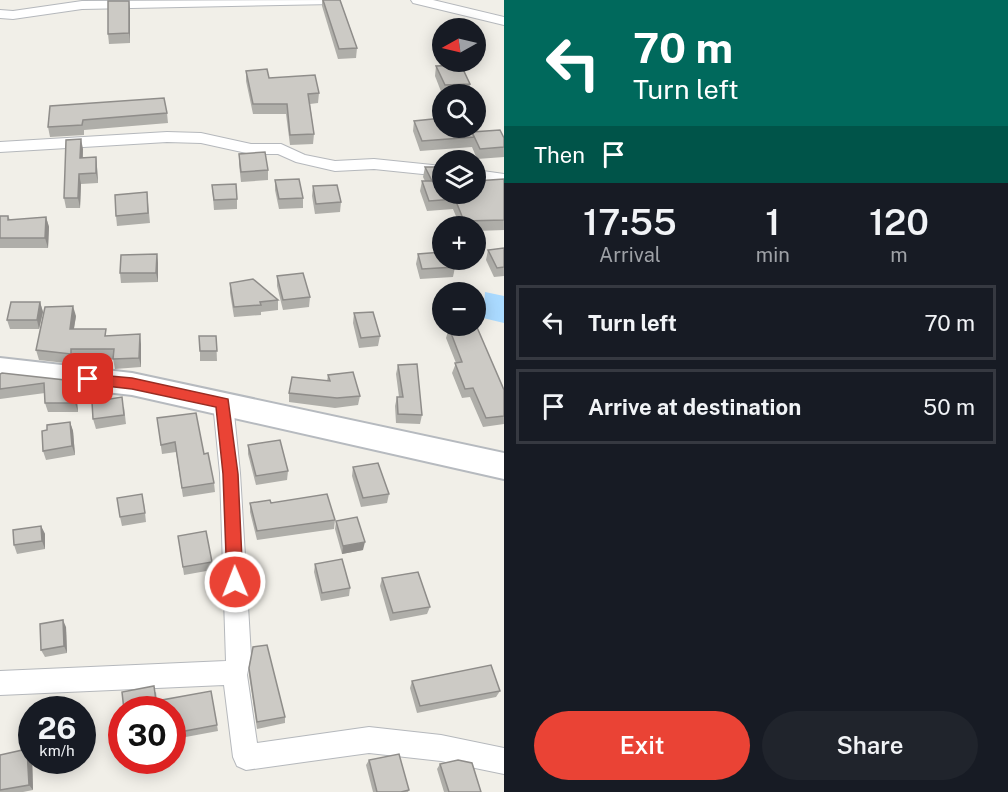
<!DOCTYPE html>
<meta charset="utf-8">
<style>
:root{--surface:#171b24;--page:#20242c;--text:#f1f3f6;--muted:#9ea1a6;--line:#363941;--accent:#ea4335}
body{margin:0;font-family:"Public Sans",sans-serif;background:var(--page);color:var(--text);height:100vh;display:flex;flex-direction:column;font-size:22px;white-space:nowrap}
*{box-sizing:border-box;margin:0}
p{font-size:20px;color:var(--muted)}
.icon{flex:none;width:33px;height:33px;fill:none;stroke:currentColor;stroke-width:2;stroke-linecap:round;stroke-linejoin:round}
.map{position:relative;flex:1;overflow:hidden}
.sheet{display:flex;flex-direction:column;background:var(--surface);width:504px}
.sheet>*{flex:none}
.top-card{background:#00695c;color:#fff;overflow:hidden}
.needle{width:39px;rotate:262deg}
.tools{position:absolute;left:432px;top:18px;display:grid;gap:12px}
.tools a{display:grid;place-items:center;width:54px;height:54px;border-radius:50%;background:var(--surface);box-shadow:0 3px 15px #0003;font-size:30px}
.speed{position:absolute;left:18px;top:696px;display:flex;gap:12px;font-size:30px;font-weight:700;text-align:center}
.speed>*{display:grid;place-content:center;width:78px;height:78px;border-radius:50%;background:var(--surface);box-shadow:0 3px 15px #0003;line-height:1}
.speed small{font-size:15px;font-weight:400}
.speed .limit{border:9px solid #d22;background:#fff;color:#111}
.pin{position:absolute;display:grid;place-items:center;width:51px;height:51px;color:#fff;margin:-26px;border-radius:12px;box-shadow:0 3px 9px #0006}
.me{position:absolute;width:66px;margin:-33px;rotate:359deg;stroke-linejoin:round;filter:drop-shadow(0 0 4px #0008)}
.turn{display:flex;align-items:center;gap:21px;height:126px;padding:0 30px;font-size:27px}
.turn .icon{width:78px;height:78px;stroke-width:2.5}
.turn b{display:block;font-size:42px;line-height:51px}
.then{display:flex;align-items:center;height:57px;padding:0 30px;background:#0003;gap:12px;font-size:22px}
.eta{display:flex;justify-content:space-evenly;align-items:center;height:102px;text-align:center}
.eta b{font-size:36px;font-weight:600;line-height:42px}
.action{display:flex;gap:12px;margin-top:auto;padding:12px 30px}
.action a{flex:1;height:69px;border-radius:36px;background:var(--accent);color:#fff;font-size:24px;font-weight:600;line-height:69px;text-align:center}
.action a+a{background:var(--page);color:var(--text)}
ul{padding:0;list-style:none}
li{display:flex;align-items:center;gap:18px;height:75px;margin:0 12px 9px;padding:0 18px;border:3px solid var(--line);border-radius:0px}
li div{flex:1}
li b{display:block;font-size:22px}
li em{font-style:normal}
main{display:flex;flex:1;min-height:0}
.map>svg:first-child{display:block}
</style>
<main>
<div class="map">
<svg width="504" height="792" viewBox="0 0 504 792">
<rect width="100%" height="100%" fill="#f1efe8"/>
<!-- water -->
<polygon fill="#aadaff" points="485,292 504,296 504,323 483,318"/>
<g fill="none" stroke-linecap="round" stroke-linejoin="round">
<defs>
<g id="street">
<polygon points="340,0 334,4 82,9 13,19 0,18 0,10 13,11 82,1"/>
<polygon points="411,0 433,0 504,17 504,25 413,3"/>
<polygon points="167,132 201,133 251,144 281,144 305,155 335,161 374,159 442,166 442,176 374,169 335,171 296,162 278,154 251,154 201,143 167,142 0,152 0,142"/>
<polygon points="476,170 504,174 504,184 476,180"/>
<polygon points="223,395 230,397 233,403 240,473 251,656 247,675 257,743 369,727 441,735 504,748 504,774 441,761 369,753 246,770 237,766 233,757 224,685 0,695 0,671 226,661 220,473 213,403 216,397"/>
</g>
<polygon id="secondary" points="0,358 132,373 504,453 504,479 132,395 0,380"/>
</defs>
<!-- street casing -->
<use href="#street" stroke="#b5b8bc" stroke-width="2"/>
<!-- secondary casing -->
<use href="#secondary" stroke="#b6babf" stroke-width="4"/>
<!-- street -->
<use href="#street" fill="#fff" fill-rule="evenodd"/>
<!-- secondary -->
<use href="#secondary" fill="#fff" fill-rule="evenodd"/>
</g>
<!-- wall -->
<g fill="#afaea9">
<polygon points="322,0 340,0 357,48 356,58 338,59 322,6"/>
<polygon points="129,1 130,43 109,44 108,34"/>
<polygon points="436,66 470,84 468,94 442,94 435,76"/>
<polygon points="246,71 319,93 318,103 310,104 314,134 313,144 290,145 286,114 253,114 246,81"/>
<polygon points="50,106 167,113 168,123 84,130 84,135 50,137 48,127"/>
<polygon points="414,121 504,138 504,157 477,159 472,147 420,151 413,131"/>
<polygon points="83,149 83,158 96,157 97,167 98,183 81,184 80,208 66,208 64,198"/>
<polygon points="239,154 268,170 268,180 241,182 239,164"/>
<polygon points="425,167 442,194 504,179 504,230 476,231 476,226 460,226 453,209 427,211 420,191 422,181 425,181 423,177"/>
<polygon points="275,180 303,198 303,208 279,209 275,190"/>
<polygon points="212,185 237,199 237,209 214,210"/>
<polygon points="313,186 341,202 340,212 315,214 312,196"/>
<polygon points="147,192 150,223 117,226 116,216"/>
<polygon points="0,216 8,216 10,220 46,217 49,227 48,248 0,248"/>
<polygon points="504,248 504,276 494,277 486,260 488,250"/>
<polygon points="157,254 158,263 158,282 121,283 120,273"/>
<polygon points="418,254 455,267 453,277 420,279 416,264"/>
<polygon points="277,276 310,297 309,307 283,310 277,286"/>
<polygon points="230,283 278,300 278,310 261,312 261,315 234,317 230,293"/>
<polygon points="40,302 43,312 39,329 10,329 7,320"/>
<polygon points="354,313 380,336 378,346 359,348 353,323"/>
<polygon points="76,316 74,329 141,344 141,367 115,369 113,359 73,359 74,364 39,360 36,350"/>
<polygon points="449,328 504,390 504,424 483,427 470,397 462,398 452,373 456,363 446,338"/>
<polygon points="216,336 217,361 200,361 200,351"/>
<polygon points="398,365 422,415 420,424 396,423 395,406 397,397 399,397 396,374"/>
<polygon points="2,373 76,391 78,412 48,412 45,403 45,393 0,399 0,374"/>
<polygon points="328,375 360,396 358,405 335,408 289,402 289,393 327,381"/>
<polygon points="124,407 126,424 96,429 93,419"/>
<polygon points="157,418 204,454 214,483 215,492 183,497 176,452 162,454"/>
<polygon points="70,422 73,431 75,455 46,460 43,451 47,430"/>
<polygon points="248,445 288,471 287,480 256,485 248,454"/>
<polygon points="353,467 389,494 387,503 361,507 352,476"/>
<polygon points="144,503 146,522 122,526 120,517"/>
<polygon points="250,503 271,503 335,520 334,529 257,540 250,512"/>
<polygon points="336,521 363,550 342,554 335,529"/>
<polygon points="41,526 45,534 45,549 17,554 14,545"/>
<polygon points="178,536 212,562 212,570 184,575"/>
<polygon points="315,564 350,588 349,596 321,601 314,572"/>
<polygon points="382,578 430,607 427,614 390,621 380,586"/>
<polygon points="66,627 67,653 45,657 41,650"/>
<polygon points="249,668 285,717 285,723 257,729 249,675"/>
<polygon points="412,681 500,691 496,697 417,713 410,688"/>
<polygon points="156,692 157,701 217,725 218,731 175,739 173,729 172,729 172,710 124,710"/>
<polygon points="27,749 32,755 33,790 23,792 0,792 0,755"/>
<polygon points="369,760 409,790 408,792 373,792 366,765"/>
<polygon points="440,764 481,792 444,792 437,769"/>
</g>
<!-- shaded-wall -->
<g fill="#8f8d8a">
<polygon points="129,1 130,10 130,43 129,33"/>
<polygon points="81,139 83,149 82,168 80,158"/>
<polygon points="96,157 97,167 98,183 96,173"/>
<polygon points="79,174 81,184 80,208 78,198"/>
<polygon points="46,217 49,227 48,248 45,238"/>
<polygon points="157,254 158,263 158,282 156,273"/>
<polygon points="40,302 43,312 39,329 37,320"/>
<polygon points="73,306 76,316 72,339 70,329"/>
<polygon points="140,334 141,344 141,367 139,358"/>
<polygon points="74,381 76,391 78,412 75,403"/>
<polygon points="70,422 73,431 75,455 72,446"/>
<polygon points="41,526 45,534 45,549 42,541"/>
<polygon points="365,542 363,550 342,554 343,546"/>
<polygon points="63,620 66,627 67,653 64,646"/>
<polygon points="27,749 32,755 33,790 29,785"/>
</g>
<!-- building -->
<g fill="#cccac5" stroke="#8f8d8a" stroke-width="1.5">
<polygon points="323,0 340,0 357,48 339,49"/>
<polygon points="108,1 129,1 129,33 108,34"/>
<polygon points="461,65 470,84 445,85 436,66"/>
<polygon points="267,69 269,78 315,75 319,93 308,94 314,134 290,135 287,104 253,104 246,71"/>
<polygon points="164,98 167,113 83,120 82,125 48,127 50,106"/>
<polygon points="442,118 442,128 470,128 474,137 422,141 414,121"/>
<polygon points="500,130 504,138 504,147 480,149 472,132"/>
<polygon points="81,139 80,158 96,157 96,173 79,174 78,198 64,198 66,140"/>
<polygon points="265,152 268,170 241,172 239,154"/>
<polygon points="425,167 442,167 442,194 476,194 476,181 504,179 504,220 464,221 455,199 429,201 422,181 432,181"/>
<polygon points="299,179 303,198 279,199 275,180"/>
<polygon points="236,184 237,199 214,200 212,185"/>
<polygon points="337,185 341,202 316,204 313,186"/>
<polygon points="147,192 148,213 116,216 115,195"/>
<polygon points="0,216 8,216 8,220 46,217 45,238 0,238"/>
<polygon points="504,248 504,267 497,268 488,250"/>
<polygon points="442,252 442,260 453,260 455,267 422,269 418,254"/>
<polygon points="157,254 156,273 120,273 121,255"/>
<polygon points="303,273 310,297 283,300 277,276"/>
<polygon points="253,279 278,300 260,302 261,305 234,307 230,283"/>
<polygon points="11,302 40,302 37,320 7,320"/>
<polygon points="73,306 70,329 106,329 105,336 140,334 139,358 113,359 114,349 71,349 71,354 36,350 45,307"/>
<polygon points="373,312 380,336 361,338 354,313"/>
<polygon points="476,325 504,390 504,416 486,418 473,388 465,389 455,363 462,362 449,328"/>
<polygon points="199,336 216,336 217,351 200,351"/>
<polygon points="417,364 422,415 398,414 397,397 403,397 398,365"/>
<polygon points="353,372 360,396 337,398 289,393 292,377 330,381 328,375"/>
<polygon points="2,373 74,381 75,403 45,403 44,383 0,389 0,374"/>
<polygon points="122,397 124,415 93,419 92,402"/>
<polygon points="196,413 204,454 208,453 214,483 182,488 175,442 161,445 157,418"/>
<polygon points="70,422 72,446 43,451 42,431 47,430 47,425"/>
<polygon points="280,440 288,471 256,476 248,445"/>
<polygon points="378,463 389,494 363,498 353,467"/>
<polygon points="142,494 145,513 120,517 117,498"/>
<polygon points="327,494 335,520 257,531 250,503 270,500 271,503"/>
<polygon points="357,517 365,542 343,546 336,521"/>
<polygon points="41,526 42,541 14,545 13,530"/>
<polygon points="206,531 212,562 183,567 178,536"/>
<polygon points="342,559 350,588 322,593 315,564"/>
<polygon points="418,572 430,607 393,613 382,578"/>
<polygon points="63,620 64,646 41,650 40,624"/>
<polygon points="267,645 285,717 257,722 249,668 253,647"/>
<polygon points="491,665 500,691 420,706 412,681"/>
<polygon points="154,686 156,701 211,691 217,725 174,733 172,722 172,710 124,710 122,692"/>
<polygon points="27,749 29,785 0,790 0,755"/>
<polygon points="399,754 409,790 401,792 377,792 369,760"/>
<polygon points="458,760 472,763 481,792 449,792 440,764"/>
</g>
<!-- route -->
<polygon fill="#ea4335" stroke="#982c22" stroke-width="1.5" points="88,374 132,378 228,399 238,474 243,582 240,587 235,589 229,587 227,582 223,474 216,407 132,389 88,384 81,379"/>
</svg>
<div class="tools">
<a><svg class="needle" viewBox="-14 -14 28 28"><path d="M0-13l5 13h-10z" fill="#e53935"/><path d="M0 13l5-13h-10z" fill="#9ea1a6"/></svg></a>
<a><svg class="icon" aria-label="search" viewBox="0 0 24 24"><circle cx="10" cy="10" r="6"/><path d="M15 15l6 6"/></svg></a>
<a><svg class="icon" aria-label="layers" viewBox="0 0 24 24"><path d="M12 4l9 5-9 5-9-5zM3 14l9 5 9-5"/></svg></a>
<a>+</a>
<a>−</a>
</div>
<div class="speed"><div>26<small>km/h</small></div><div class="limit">30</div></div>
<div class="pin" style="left:88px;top:379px;background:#d93025"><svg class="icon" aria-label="arrive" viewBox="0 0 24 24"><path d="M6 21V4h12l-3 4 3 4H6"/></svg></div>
<svg class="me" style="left:235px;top:582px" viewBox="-20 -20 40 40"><circle r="17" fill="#ea4335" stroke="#fff" stroke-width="3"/><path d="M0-11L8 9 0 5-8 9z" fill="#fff"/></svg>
</div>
<section class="sheet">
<div class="top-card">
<div class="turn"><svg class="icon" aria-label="left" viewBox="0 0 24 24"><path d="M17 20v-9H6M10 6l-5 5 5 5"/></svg><div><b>70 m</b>Turn left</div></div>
<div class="then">Then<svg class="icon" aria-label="arrive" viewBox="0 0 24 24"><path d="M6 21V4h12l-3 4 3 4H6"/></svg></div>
</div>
<div class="eta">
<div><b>17:55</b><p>Arrival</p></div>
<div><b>1</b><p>min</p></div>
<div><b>120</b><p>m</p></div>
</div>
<ul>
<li><svg class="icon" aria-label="left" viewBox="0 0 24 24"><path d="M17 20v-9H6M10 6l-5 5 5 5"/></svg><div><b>Turn left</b></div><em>70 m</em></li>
<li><svg class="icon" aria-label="arrive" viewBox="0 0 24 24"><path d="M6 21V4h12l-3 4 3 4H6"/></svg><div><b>Arrive at destination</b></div><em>50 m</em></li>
</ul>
<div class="action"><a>Exit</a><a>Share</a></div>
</section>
</main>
